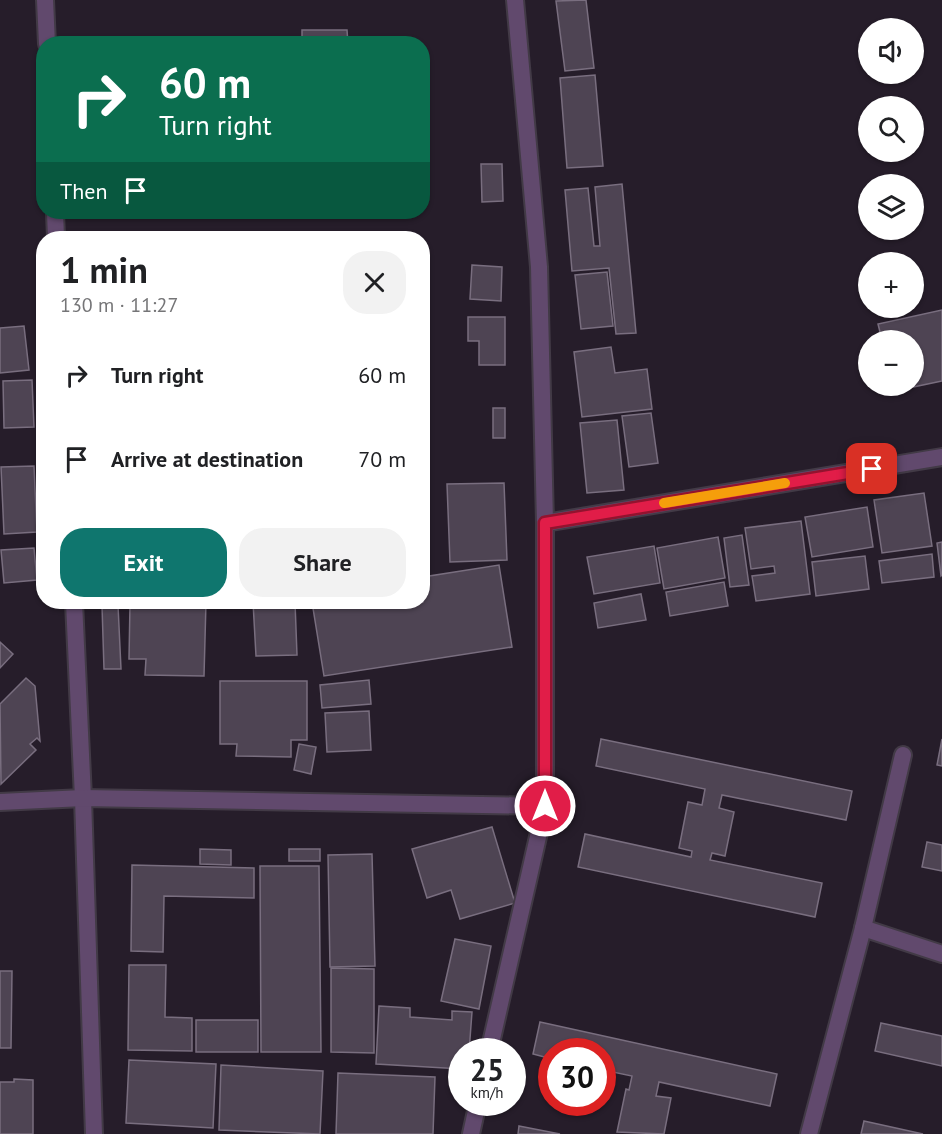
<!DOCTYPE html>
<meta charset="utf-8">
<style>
:root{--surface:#fff;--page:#f2f2f2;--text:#202124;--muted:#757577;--accent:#0f766e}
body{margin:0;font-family:"PT Sans",sans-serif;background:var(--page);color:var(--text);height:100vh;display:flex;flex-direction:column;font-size:22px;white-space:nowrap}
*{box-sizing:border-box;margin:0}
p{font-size:20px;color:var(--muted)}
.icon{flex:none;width:33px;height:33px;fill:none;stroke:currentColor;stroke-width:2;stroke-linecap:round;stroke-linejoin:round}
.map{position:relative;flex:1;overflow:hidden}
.details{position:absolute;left:36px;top:231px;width:394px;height:378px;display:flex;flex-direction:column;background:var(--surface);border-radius:24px;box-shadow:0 2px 4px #0004}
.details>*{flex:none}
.banner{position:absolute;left:36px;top:36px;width:394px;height:183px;border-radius:24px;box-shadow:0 2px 4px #0004;background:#0b6e4f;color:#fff;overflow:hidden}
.controls{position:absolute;left:858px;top:18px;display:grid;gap:12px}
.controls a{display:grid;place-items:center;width:66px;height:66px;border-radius:50%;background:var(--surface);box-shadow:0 2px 4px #0004;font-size:30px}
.speed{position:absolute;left:448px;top:1038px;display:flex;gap:12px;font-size:30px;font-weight:700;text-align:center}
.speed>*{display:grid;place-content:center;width:78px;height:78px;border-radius:50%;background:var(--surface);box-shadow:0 2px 4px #0004;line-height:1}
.speed small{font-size:15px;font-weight:400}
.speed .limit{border:9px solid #d22;background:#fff;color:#111}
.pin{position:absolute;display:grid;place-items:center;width:51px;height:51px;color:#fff;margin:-26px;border-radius:12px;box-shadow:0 3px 9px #0006}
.me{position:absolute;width:66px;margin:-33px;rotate:0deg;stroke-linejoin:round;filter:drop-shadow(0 0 4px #0008)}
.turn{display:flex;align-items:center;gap:21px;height:126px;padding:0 24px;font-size:27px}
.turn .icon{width:78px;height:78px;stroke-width:2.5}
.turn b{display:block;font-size:42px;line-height:51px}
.then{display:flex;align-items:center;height:57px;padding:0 24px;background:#0003;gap:12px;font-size:22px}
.round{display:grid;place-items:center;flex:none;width:63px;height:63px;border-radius:24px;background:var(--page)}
.head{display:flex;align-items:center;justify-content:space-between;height:102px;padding:0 24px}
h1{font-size:36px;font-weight:800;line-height:45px}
.action{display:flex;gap:12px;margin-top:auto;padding:12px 24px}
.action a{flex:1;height:69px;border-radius:24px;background:var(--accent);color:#fff;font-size:24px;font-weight:800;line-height:69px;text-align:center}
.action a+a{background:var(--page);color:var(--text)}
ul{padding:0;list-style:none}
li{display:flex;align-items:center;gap:18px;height:84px;padding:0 24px}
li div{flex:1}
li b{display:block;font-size:22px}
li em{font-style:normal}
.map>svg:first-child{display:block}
</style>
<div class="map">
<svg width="942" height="1134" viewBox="0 0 942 1134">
<rect width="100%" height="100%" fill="#261d2a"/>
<!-- building -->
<g fill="#4e4453" stroke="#796e7f" stroke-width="1.5">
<polygon points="586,0 594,68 565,71 556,1"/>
<polygon points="302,30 347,30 348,44 302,44"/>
<polygon points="595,75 603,166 567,168 560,78"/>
<polygon points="481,164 502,164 503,201 482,202"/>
<polygon points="622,184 636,333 616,334 609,268 572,271 565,190 588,188 594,246 600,246 595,187"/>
<polygon points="472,265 502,267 501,301 470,299"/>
<polygon points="607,272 613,326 581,329 575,275"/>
<polygon points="942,310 942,381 894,391 893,386 914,386 914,340 882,340 878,324"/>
<polygon points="468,317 505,317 505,365 479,365 479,341 468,341"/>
<polygon points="24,326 29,370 0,373 0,328"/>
<polygon points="611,347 615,373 647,369 652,409 582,417 574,352"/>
<polygon points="32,380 34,427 4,428 3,381"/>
<rect x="493" y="408" width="12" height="30"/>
<polygon points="651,413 658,463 629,467 622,416"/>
<polygon points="617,420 624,490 587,493 580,423"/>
<polygon points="34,466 37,532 4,534 1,467"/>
<polygon points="504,483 507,560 450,562 447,484"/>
<polygon points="924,493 932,546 882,553 874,500"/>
<polygon points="867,507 873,547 812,557 805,517"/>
<polygon points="801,521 810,594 756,601 752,576 775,573 774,566 751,569 745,528"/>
<polygon points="742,535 749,585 730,587 724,538"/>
<polygon points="718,537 725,578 664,589 657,548"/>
<polygon points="942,542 942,575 941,576 937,543"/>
<polygon points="654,546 660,583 594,594 587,557"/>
<polygon points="34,548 37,580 4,583 1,550"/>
<polygon points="932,554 934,577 882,583 879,561"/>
<polygon points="865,556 869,589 816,596 812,562"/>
<polygon points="499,565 512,647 324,676 312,602 423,602 423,577"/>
<polygon points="724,582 728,606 670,616 666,592"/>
<polygon points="641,594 646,620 598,628 594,603"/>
<polygon points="144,602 206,602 204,676 145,675 146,659 129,659 130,604 144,604"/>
<polygon points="253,602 295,602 297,655 256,656"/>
<polygon points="118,605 121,669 104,669 102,606"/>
<polygon points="0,642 13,654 0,668"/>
<polygon points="26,678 35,686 40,741 37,738 30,744 36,750 1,784 0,704"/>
<polygon points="369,680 371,704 322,708 320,685"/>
<polygon points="220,681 307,681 307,740 291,740 291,757 236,756 237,744 220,744"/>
<polygon points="369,711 371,750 327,752 325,713"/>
<polygon points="601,739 852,791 846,820 722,795 719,808 734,812 725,856 712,853 710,860 822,883 815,917 578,867 585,834 691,857 692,851 679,848 688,802 702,805 705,789 596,766"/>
<polygon points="942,739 942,766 937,765"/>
<polygon points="299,744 316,747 311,774 294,770"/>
<polygon points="492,827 515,903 460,919 451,890 427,898 412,849"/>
<polygon points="927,842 942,845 942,871 922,867"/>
<polygon points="200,849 231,850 231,865 200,864"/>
<rect x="289" y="849" width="31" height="12"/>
<polygon points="372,854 375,966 330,967 328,855"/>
<polygon points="132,865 254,868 254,898 164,896 163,952 131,951"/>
<polygon points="260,866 319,866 321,1052 261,1052"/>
<polygon points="455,939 491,946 479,1009 441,1001"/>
<polygon points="129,965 166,965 165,1017 192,1018 192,1051 128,1050"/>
<polygon points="331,968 374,969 374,1053 331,1052"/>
<polygon points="0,971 12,971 11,1048 0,1048"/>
<polygon points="379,1006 410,1008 410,1017 452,1020 452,1011 472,1012 469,1052 462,1052 462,1069 376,1064"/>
<rect x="196" y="1020" width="62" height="32"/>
<polygon points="540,1022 777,1074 770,1106 659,1082 656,1096 671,1098 664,1134 617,1132 626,1089 629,1090 632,1076 603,1070 603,1052 552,1052 552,1059 533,1054"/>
<polygon points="881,1023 942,1036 942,1066 875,1051"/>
<polygon points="129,1060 216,1064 213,1128 126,1123"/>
<polygon points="221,1065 323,1071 320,1134 219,1130"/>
<polygon points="338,1073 435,1077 433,1134 336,1134"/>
<polygon points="14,1079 33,1080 33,1134 0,1134 0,1082 14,1082"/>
<polygon points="864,1121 923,1134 861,1134"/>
<polygon points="519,1126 560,1134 518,1134"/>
</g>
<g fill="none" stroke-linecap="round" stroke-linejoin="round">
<defs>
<g id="minor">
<polyline points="45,0 47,44"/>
<polyline points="55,212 56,238"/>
<polyline points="545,523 942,457"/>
<polyline points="74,602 83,798 94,1134"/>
<polyline points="0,802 83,798 545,806"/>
<polyline points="863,928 942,954"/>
<polyline points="489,1052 545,806 545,523 539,267 515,0"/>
<polyline points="471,1134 478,1102"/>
<polyline points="809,1134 863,928 903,755"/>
</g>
</defs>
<!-- minor casing -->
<use href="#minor" stroke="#423a46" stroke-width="20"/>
<!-- minor -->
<use href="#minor" stroke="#61496d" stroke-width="16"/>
</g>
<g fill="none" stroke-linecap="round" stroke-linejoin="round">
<defs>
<polyline id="route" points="545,806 545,523 872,469"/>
</defs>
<!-- route casing -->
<use href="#route" stroke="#92132f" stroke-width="15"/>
<!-- route -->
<use href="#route" stroke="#e11d48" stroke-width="10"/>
<!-- slow -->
<polyline stroke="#f59e0b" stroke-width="10" points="664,503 785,483"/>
</g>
</svg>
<div class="controls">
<a><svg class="icon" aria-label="sound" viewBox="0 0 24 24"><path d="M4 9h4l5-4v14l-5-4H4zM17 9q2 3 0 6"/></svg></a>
<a><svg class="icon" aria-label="search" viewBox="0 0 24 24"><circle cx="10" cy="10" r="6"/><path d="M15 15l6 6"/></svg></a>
<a><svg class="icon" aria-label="layers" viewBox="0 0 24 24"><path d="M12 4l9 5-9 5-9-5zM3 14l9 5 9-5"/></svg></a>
<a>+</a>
<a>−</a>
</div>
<div class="speed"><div>25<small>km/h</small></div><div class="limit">30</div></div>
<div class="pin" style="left:872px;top:469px;background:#d93025"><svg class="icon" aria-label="arrive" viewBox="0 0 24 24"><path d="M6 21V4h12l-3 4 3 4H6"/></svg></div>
<svg class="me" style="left:545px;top:806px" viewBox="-20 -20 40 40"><circle r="17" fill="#e11d48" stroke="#fff" stroke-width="3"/><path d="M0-11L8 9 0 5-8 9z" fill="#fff"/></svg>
<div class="banner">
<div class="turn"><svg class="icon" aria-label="right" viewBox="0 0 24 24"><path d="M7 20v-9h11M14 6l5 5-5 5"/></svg><div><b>60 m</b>Turn right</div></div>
<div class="then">Then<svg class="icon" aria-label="arrive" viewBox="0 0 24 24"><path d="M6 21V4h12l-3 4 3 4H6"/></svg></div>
</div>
<section class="details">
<div class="head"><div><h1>1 min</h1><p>130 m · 11:27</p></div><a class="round"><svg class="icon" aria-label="close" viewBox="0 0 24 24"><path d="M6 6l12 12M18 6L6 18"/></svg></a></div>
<ul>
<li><svg class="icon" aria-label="right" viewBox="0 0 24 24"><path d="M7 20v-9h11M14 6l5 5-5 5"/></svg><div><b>Turn right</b></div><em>60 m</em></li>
<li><svg class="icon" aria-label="arrive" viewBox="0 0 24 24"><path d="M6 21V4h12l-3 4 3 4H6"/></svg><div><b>Arrive at destination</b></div><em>70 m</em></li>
</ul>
<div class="action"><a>Exit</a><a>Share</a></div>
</section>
</div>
